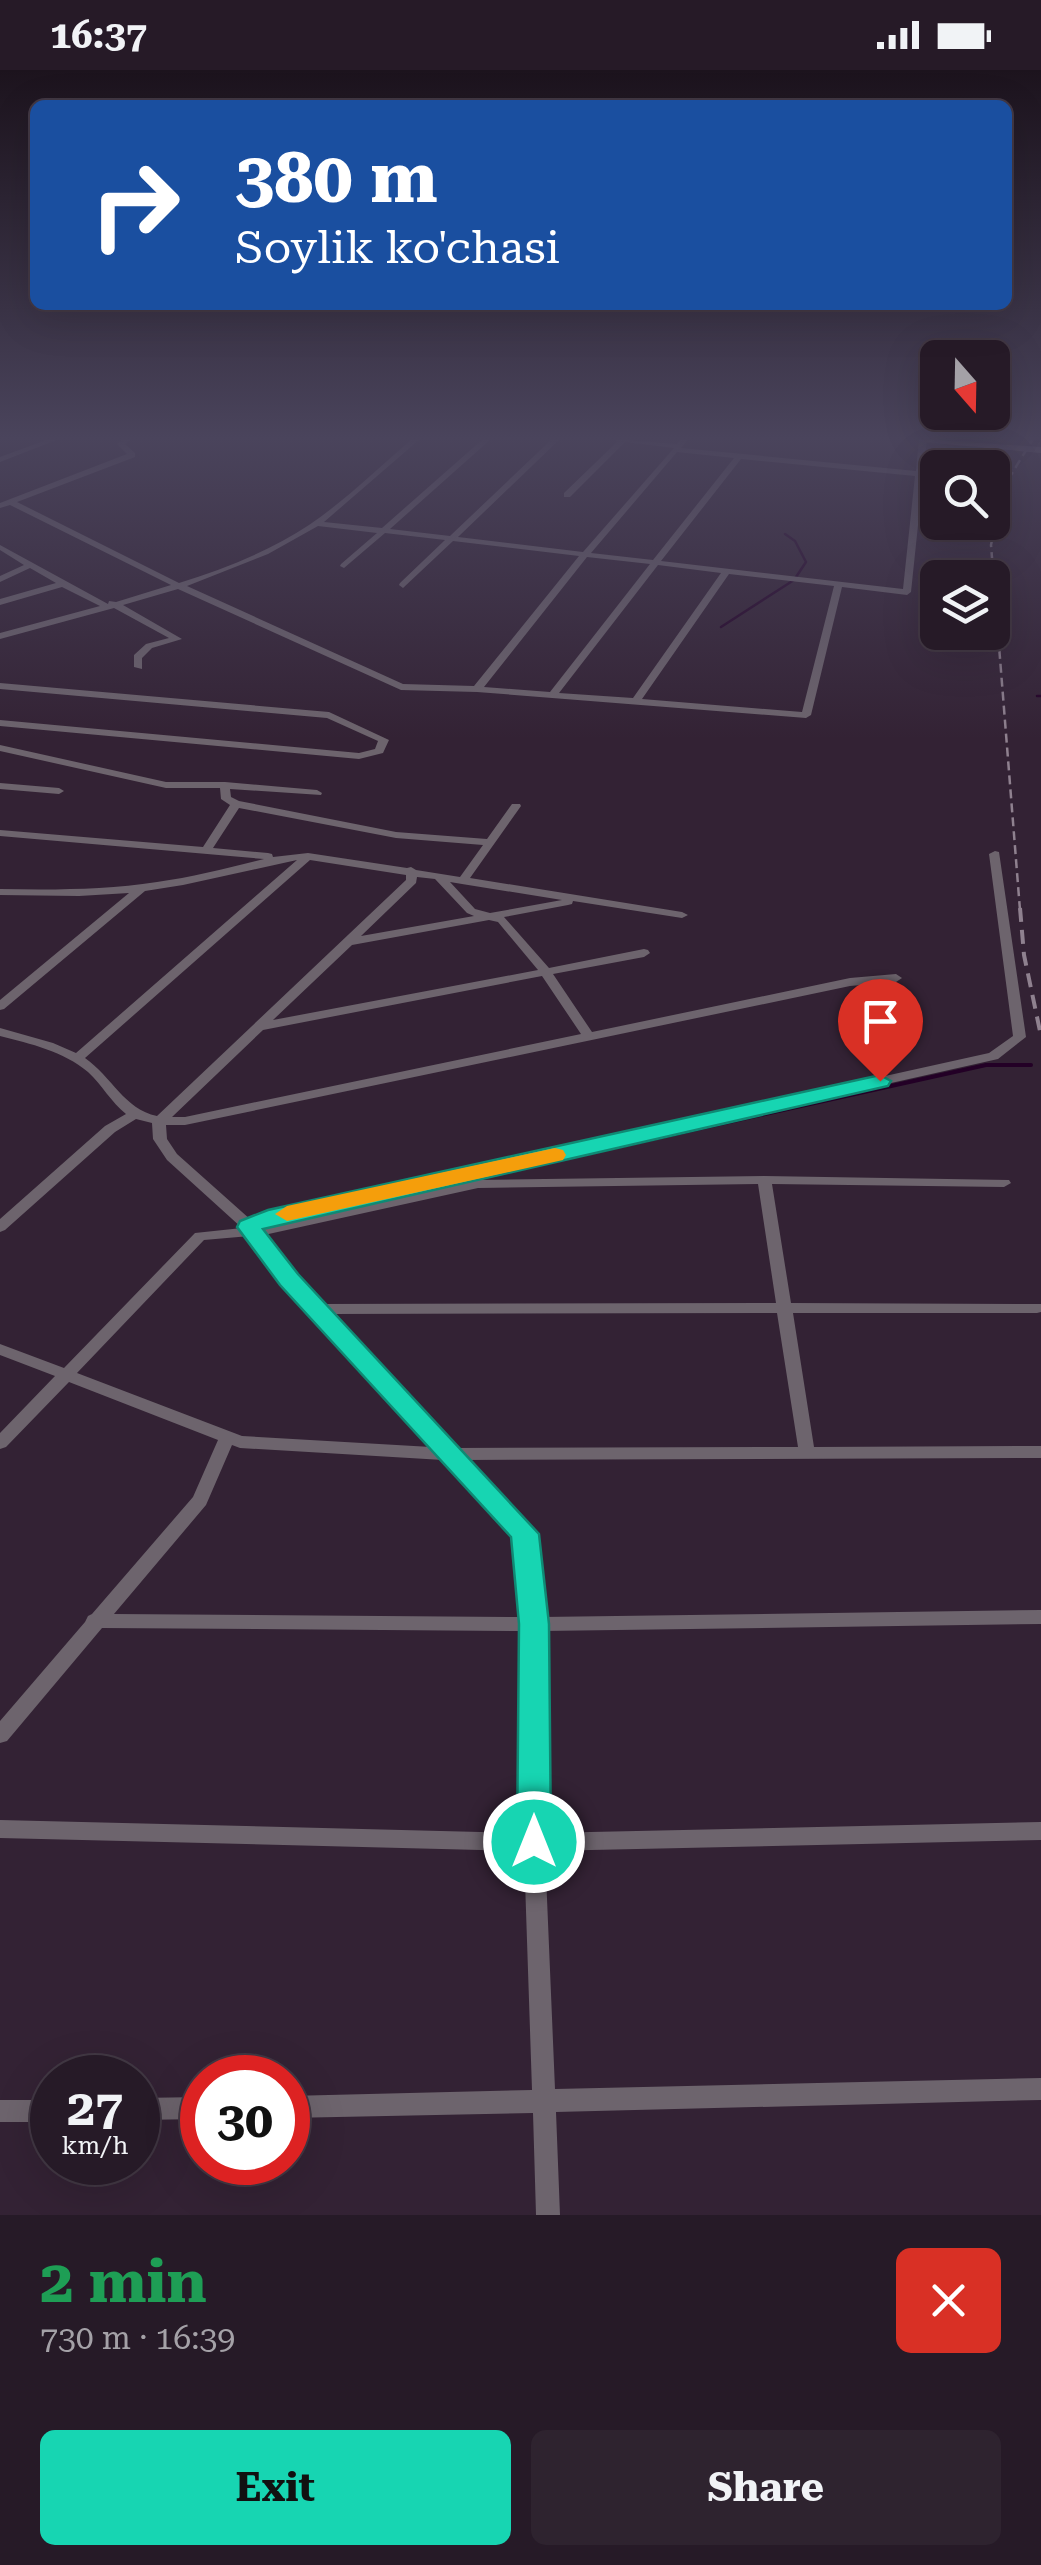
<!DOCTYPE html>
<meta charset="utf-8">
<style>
:root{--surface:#261a27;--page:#2e232f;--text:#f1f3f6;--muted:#a4a1a7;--line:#423844;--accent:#17d5b2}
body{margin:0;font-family:"Roboto Serif",serif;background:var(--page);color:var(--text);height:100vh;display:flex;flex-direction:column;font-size:38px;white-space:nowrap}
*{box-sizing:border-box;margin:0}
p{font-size:32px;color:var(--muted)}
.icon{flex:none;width:55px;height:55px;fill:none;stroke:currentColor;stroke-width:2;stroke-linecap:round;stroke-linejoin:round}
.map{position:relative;height:2145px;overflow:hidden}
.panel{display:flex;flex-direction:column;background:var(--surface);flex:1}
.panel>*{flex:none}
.guide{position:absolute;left:30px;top:30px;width:982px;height:210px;border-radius:15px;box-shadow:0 10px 40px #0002,0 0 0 2px var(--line);background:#1a4fa0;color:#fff;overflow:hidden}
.needle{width:65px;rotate:160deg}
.fabs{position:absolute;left:920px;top:270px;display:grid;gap:20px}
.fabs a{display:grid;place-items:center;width:90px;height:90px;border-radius:15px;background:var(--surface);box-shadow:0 10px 40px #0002,0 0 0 2px var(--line);font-size:50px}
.speed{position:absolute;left:30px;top:1985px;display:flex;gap:20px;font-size:50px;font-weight:700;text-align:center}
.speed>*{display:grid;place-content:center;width:130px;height:130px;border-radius:50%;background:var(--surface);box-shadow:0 10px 40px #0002,0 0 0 2px var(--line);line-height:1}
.speed small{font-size:25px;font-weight:400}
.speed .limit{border:15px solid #d22;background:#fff;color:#111}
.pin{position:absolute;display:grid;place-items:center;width:85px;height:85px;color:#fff;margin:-102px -42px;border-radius:50% 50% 50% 0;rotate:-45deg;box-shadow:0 0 10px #0007}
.pin .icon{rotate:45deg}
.me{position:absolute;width:110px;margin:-55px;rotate:0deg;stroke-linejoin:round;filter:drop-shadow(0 0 8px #0008)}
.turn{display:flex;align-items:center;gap:35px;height:210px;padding:0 40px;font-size:45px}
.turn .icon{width:130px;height:130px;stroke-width:2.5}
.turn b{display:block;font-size:70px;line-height:85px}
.round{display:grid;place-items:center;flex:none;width:105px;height:105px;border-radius:15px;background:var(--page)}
.headline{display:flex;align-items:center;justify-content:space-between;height:170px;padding:0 40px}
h1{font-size:60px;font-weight:700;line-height:75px;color:#1e9e55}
.cta{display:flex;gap:20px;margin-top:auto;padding:20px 40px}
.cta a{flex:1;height:115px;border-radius:15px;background:var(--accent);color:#111;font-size:40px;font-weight:700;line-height:115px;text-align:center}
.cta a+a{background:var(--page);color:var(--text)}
.status{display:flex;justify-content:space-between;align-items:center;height:70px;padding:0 50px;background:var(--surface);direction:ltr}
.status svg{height:28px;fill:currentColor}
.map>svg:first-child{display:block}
</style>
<div class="status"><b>16:37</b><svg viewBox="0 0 49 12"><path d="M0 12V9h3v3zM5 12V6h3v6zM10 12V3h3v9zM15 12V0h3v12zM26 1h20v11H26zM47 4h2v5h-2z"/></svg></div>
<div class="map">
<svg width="1041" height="2145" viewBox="0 0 1041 2145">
<rect width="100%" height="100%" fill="#332234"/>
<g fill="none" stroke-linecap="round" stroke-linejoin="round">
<!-- stream-far1 -->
<g stroke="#230026" stroke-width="2.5">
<polyline points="721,557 794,510 806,492 795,471 785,464"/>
<polyline points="1037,626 1041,626"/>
</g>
<!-- stream -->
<polyline stroke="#230026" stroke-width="4" points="273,1153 986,995 1031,995"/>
<!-- canal -->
<polygon fill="#230026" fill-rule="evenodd" points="1019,369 1041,369 1041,373"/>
<!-- street -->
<g fill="#6d646d" fill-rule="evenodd">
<polygon points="49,369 59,369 0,392 0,387"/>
<path d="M123,369H132L125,374L135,383V387L17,432L179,513C224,499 270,481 309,455C346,430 378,398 412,369H420L324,452L382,458L483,369H491L390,459L450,466L552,369H560L458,467L583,482L674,378L625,372L570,427H564V423L618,371L612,369L677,374L681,369H689L681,378L916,401L919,369H927L911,522L907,525L842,517L811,645L806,648L477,622L401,620L178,519L123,535L182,569L152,578L142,588V599L134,597V585L146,574L169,568L114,538L0,569V563L100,536L62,517L0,535V529L56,513L30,498L0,512V506L24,495L0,480V475L108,534L109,531L116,532L171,515L10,435L0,438V433L127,384L117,374ZM677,382L734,388L653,490L591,483ZM741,389L915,406L903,519L661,491ZM318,456L377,463L341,494L340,496L344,498L385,463L445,470L400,513L399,515L403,518L453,471L579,486L474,616L403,614L187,516L268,484ZM587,487L650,494L550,622L484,617ZM658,495L721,503L633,628L559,623ZM729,504L834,516L802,642L642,629Z"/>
<polygon points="0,613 329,642 389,670 383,683 359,689 0,656 0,650 359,683 375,679 378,671 327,648 0,619"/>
<path d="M0,675L166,712H225L317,720L322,723L321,725L230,719L231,727L239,731L396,762L487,769L512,734H520L521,736L470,808L682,842L688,845L682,848L573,831L572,834L568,835L504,847L549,898L644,879L648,880L650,883L644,887L553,904L592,962L850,908L896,904L902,908L896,912L850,916L185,1055H166L167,1069L177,1084L251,1150L268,1143L989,983L1013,966L989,784L995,781L999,782L1026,967L998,989L272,1152L263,1156L478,1110L764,1106L1009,1110L1011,1113L1004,1117L772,1114L791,1233L1041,1234V1242L1037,1243H793L814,1377L1041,1376V1388L463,1390L534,1463L542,1547L1041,1540V1554L543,1561L544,1763L1041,1752V1770L545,1781L555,2019L1041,2008V2030L556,2042L560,2145H536L533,2043L288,2048V2026L532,2020L524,1781L0,1768V1750L524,1763L525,1561L102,1558L7,1671L0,1673V1651L85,1552L88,1546L92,1544L193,1427L218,1370L69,1312L6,1377L0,1379V1363L55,1306L0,1285V1274L64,1298L195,1163L242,1158L167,1090L153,1069L152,1053L136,1049L115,1062L5,1160L0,1162V1149L105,1056L126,1044C111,1032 102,1015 88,1002C63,981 31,974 0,966V958L53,973L76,983L297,790L183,815L145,821L4,939L0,940V930L129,823L79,826L0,825V819C52,820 105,820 157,812C193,807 229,798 264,789L0,766V760L203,777L230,735L221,729L220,718H166L0,681ZM239,738L396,768L483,775L460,807L416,800L411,797L407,798L308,783L273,787L272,784L268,783L213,778ZM310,790L406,805V810L157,1046C124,1039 112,1007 85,988ZM417,807L435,809L467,843L474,846L361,866L416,813ZM450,812L462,814L562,830L490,843L475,839ZM489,850L498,852L538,900L273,950L352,875ZM542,906L581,964L185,1047H172L263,960ZM758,1114L776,1233L319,1234L294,1206L264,1165L478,1118ZM250,1166L284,1214L431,1377L242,1366L77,1303L204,1170ZM777,1243L798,1377L451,1378L329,1244ZM232,1375L240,1378L443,1390L517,1465L524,1547L114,1544L206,1435Z"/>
<polygon points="0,713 59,718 64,721 59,724 0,719"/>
<polygon points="202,2027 202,2049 138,2050 138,2028"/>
<rect x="0" y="2030" width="52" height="22"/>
</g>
<!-- secondary -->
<polygon fill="#938593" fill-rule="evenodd" points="918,369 1041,377 1041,383 923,372"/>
<!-- rail-far1 -->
<polyline stroke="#8f818f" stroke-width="2.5" stroke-dasharray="9 5" stroke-linecap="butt" points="1020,840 991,475 1003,418 1033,369"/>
<!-- rail -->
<polyline stroke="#8f818f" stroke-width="4" stroke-dasharray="14 8" stroke-linecap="butt" points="1020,838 1024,885 1041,966"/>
</g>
<!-- sky -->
<linearGradient id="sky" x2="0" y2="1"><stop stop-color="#1c131d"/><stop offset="0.55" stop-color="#4a445c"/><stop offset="1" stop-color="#4a445c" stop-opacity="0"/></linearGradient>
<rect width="1041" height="669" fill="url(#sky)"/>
<!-- route -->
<polygon fill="#17d5b2" stroke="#0f8a74" stroke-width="2.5" points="880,1005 891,1011 888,1016 263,1159 298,1204 539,1464 549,1554 551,1772 546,1783 534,1787 522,1783 517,1772 519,1554 511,1467 280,1215 237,1157 240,1151 268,1140"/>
<!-- slow -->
<polygon fill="#f59e0b" points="555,1078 563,1080 566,1085 563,1090 287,1151 275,1144 287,1136"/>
</svg>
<div class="fabs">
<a><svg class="needle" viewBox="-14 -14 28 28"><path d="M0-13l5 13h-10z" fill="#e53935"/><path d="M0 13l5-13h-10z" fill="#a4a1a7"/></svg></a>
<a><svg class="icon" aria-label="search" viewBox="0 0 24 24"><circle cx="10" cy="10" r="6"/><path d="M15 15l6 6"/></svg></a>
<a><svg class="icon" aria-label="layers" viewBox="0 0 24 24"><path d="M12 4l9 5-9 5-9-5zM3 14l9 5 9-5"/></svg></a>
</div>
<div class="speed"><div>27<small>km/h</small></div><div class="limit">30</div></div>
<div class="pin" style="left:880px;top:1011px;background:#d93025"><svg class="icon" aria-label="arrive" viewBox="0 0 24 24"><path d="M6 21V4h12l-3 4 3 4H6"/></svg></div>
<svg class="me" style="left:534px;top:1772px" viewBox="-20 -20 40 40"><circle r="17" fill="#17d5b2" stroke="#fff" stroke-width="3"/><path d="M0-11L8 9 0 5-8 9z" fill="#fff"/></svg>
<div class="guide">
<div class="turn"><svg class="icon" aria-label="right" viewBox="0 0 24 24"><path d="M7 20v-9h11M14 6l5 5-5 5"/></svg><div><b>380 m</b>Soylik ko'chasi</div></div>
</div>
</div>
<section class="panel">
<div class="headline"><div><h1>2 min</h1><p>730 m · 16:39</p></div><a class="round" style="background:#d93025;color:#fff"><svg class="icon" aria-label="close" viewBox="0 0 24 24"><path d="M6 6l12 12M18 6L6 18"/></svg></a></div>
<div class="cta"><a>Exit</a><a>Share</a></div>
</section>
